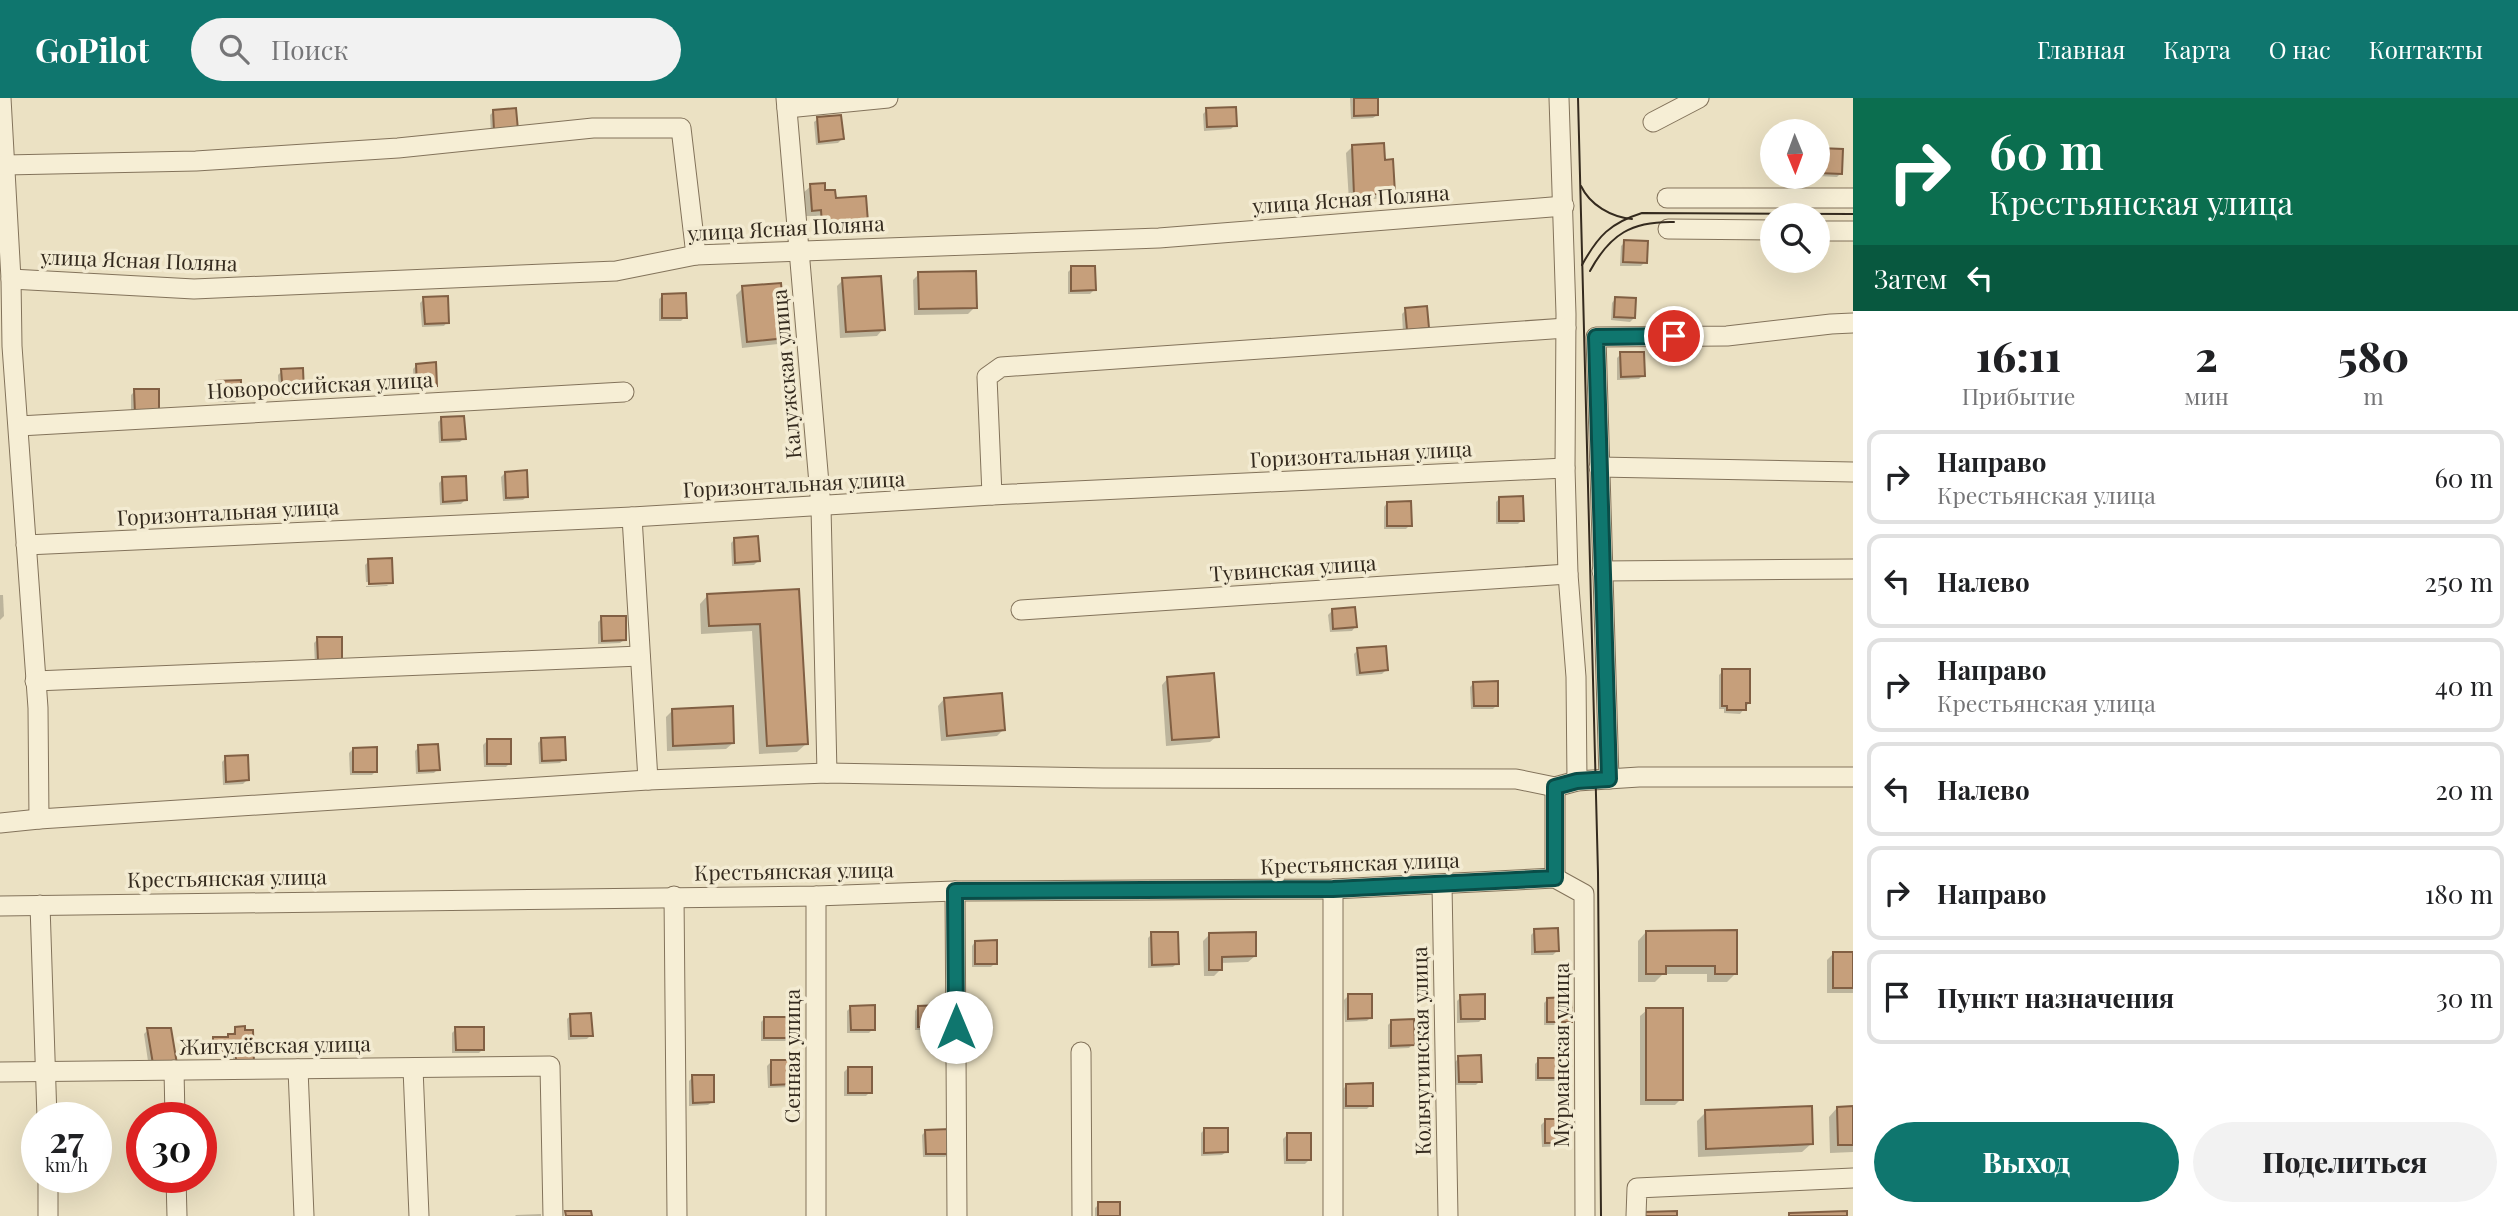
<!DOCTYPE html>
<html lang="ru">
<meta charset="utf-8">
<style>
:root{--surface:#fff;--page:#f2f2f2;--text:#202124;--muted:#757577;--line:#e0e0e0;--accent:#0f766e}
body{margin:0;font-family:"Playfair Display",serif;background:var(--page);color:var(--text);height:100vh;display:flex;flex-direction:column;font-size:26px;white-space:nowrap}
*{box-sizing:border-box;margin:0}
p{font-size:23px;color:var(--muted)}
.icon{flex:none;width:38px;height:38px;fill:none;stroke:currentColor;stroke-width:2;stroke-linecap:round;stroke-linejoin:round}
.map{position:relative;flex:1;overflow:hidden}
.details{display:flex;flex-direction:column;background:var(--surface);width:665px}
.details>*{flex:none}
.hud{background:#0b6e4f;color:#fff;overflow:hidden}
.needle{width:46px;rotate:179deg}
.tools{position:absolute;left:1760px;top:21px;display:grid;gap:14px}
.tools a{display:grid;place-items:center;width:70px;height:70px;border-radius:50%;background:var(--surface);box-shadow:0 7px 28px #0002;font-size:35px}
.speed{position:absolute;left:21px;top:1004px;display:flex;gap:14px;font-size:35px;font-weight:700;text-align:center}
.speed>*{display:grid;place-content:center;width:91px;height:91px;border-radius:50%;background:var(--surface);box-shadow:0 7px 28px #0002;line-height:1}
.speed small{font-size:18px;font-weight:400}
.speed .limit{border:10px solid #d22;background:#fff;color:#111}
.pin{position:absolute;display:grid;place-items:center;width:60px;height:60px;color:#fff;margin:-30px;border:4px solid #fff;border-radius:50%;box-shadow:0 2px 7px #0007}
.me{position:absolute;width:77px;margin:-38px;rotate:0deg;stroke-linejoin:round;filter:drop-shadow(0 0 5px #0008)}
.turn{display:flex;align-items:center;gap:24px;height:147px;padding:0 21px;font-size:32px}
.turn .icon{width:91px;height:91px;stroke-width:2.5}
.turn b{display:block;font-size:49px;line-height:60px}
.then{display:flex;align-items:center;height:66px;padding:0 21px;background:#0003;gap:14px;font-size:26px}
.eta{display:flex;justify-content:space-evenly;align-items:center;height:119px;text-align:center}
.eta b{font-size:42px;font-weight:800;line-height:49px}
.action{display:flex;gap:14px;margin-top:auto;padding:14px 21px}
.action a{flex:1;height:80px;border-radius:42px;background:var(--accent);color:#fff;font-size:28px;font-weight:800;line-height:80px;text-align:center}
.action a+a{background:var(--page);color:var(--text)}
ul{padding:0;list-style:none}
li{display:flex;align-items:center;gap:21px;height:94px;margin:0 14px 10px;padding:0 7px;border:4px solid var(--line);border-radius:14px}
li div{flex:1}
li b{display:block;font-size:26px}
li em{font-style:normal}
header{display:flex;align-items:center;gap:42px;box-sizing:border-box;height:98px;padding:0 35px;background:var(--accent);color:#fff}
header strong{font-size:33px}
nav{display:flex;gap:38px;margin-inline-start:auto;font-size:24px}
.search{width:490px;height:63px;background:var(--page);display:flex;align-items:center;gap:18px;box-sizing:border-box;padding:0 24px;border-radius:38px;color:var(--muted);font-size:26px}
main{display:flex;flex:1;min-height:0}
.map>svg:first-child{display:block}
</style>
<header>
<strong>GoPilot</strong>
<div class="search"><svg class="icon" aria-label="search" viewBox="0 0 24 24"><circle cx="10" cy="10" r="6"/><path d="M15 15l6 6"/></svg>Поиск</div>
<nav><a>Главная</a><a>Карта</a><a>О нас</a><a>Контакты</a></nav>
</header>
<main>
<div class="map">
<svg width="1853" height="1118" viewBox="0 0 1853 1118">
<rect width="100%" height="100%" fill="#ebe1c3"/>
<!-- shadow -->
<g fill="#0003">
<polygon points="1350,0 1376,0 1377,17 1373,20 1351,21"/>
<polygon points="1207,12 1235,27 1231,31 1204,33 1203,16"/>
<polygon points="494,13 516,31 491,37 490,17"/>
<polygon points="818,21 842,41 838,45 816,47 814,24"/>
<polygon points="1352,49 1383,64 1393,94 1387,100 1349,103 1346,55"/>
<polygon points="1820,52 1841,75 1837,79 1818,78"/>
<polygon points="811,88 824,94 866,123 860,130 816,133 815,118 806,118 804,94"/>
<polygon points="1625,144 1645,164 1641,168 1620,168 1621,148"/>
<polygon points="1072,170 1094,192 1090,196 1068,196 1068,174"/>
<polygon points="919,176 975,209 968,216 914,217 913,182"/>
<polygon points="843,182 883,231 877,238 840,240 837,188"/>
<polygon points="743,190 785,240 778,246 742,250 736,197"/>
<polygon points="663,197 685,219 681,223 659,223 659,201"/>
<polygon points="424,201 447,224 444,228 422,229 420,205"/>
<polygon points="1615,201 1634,220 1630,224 1611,222 1612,205"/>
<polygon points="1406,212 1427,229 1403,235 1402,216"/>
<polygon points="1621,256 1643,277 1639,281 1617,282 1617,260"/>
<polygon points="417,267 435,287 431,291 414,292 413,271"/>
<polygon points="282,273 303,294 299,298 279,299 278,277"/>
<polygon points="217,284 239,300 235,304 213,304 213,288"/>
<polygon points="135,293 157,293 131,319 131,297"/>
<polygon points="442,320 464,340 460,344 439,345 438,324"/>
<polygon points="505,375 527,398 523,402 503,403 501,379"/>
<polygon points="443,381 465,402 461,406 440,407 439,385"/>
<polygon points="1500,400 1522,422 1518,426 1496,426 1496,404"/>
<polygon points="1387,405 1410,427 1406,431 1384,431 1384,409"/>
<polygon points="735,441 758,463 754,467 732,468 731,445"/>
<polygon points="369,463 391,484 389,486 389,483 366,484 365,467"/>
<polygon points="388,487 387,488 366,489 366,488"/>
<polygon points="797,493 806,646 797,654 759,656 752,533 701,536 700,506 708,497"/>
<polygon points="0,497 3,497 4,518 0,522"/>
<polygon points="1332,513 1355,529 1352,533 1330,534 1328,517"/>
<polygon points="602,520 624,542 620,545 598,546 598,524"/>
<polygon points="318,541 337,566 315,567 314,545"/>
<polygon points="1358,552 1386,572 1382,576 1356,578 1354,556"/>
<polygon points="1723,573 1749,605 1740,616 1724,615 1724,611 1719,611 1719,577"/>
<polygon points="1168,580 1217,638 1210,644 1166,648 1162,587"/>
<polygon points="1474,585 1497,607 1493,611 1471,611 1470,589"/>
<polygon points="944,601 1003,632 997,638 941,643 938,608"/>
<polygon points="673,612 733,645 726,651 667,653 666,619"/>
<polygon points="542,641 564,661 560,665 539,666 538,645"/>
<polygon points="487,643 510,665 506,669 484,669 483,647"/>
<polygon points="419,649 438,671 434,675 416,676 415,653"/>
<polygon points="353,651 376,673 372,677 350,677 349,655"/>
<polygon points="226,660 247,682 243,686 223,687 222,664"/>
<polygon points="1535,833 1557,853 1553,857 1531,857 1531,837"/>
<polygon points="1646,834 1736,875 1727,884 1707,884 1707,876 1663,876 1655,884 1638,884 1638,843"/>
<polygon points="1152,836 1177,865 1173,869 1148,870 1148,840"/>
<polygon points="1209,837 1255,858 1248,864 1220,865 1220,872 1214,878 1204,878 1203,843"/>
<polygon points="975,844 995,865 991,869 972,869 972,848"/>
<polygon points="1833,856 1853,856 1853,895 1827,895 1827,862"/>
<polygon points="1348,898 1371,919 1367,923 1345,924 1344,902"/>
<polygon points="1461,899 1483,920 1479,924 1457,925 1457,903"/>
<polygon points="1548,901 1570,923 1566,927 1544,927 1544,905"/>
<polygon points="851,909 873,931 869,935 847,935 847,913"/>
<polygon points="918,909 939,928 935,932 915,932 915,913"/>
<polygon points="1647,912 1681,1001 1675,1007 1640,1007 1640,918"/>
<polygon points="571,917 591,937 587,941 568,942 567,921"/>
<polygon points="765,920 791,939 787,943 761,943 761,924"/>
<polygon points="1392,923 1413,946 1409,950 1388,951 1388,927"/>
<polygon points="236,930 243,934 252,934 233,970 233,956 210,957 210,945 214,941 226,941 232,937"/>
<polygon points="456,931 483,951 479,955 452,955 452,935"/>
<polygon points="148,932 170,932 149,970 144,936"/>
<polygon points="1459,960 1480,983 1476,987 1456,987 1455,964"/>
<polygon points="1539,962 1563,979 1559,983 1535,983 1535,966"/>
<polygon points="771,964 794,986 790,989 768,990 767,968"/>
<polygon points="848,970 870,994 866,998 844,998 844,974"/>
<polygon points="693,979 712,1004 708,1007 689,1008 689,983"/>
<polygon points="1347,987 1371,1007 1367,1011 1343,1011 1343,991"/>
<polygon points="1837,1010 1853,1010 1853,1054 1830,1055 1829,1019"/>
<polygon points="1706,1014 1811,1046 1802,1054 1698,1059 1697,1023"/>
<polygon points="1545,1023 1568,1044 1564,1048 1542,1049 1541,1027"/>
<polygon points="1205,1031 1226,1054 1222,1057 1201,1058 1201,1035"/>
<polygon points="926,1033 949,1055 945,1059 923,1059 922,1037"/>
<polygon points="1287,1037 1309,1062 1305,1066 1284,1066 1283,1041"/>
<polygon points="1099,1106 1119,1118 1095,1118 1095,1110"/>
<polygon points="541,1116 541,1118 515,1118 516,1117"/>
</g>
<!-- building -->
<g fill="#c69f7b" stroke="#815f43" stroke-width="2">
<polygon points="1354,0 1378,0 1378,17 1354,18"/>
<polygon points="1236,9 1237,28 1207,29 1206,10"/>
<polygon points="516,10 518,32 494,33 493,12"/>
<polygon points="841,17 844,41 819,44 817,19"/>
<polygon points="1384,45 1385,62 1393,61 1395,95 1354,97 1352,47"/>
<polygon points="1819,50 1843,51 1842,76 1818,75"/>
<polygon points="825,85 825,92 835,92 836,100 866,98 868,124 822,127 821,112 812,113 810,86"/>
<polygon points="1624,142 1648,143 1647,165 1623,164"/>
<polygon points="1071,168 1095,168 1096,192 1071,193"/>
<polygon points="976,173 977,210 919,211 918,174"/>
<polygon points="881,178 885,232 846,234 842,180"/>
<polygon points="781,185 786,240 747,244 742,188"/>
<polygon points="686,195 687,220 662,220 662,196"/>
<polygon points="448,198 449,225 425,226 423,199"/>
<polygon points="1615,199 1636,200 1635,220 1614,219"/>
<polygon points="1427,208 1429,230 1407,232 1405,210"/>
<polygon points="1620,254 1644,254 1645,278 1621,279"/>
<polygon points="436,264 437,288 417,289 416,266"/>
<polygon points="303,270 304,295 283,296 281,271"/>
<polygon points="241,282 241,301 217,301 216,283"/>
<polygon points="134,291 159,291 159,315 135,316"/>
<polygon points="464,318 466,341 442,342 441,319"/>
<polygon points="527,372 528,399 506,400 505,374"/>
<polygon points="466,378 467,402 443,404 442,379"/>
<polygon points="1523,398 1524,423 1499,423 1499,399"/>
<polygon points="1411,403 1412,428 1387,428 1387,404"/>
<polygon points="758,438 760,463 735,465 734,440"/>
<polygon points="392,460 393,485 369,486 368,461"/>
<polygon points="799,491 808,646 767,648 760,526 709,528 707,496"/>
<polygon points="1355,509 1357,529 1333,531 1332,511"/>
<polygon points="601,518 626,518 626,542 602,543"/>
<polygon points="317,539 342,539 342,563 318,563"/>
<polygon points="1386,548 1388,572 1360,575 1357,550"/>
<polygon points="1722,571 1750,571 1750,605 1746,605 1746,612 1727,612 1727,608 1722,608"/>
<polygon points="1214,575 1219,639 1172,642 1167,579"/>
<polygon points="1498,583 1498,608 1474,608 1473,584"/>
<polygon points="1002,595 1005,632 947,638 944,600"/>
<polygon points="733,608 734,645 673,648 672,611"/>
<polygon points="565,639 566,662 542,663 541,640"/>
<rect x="487" y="641" width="24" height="25"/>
<polygon points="438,646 440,672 419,673 418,647"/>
<polygon points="377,649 377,674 353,674 353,650"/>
<polygon points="248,657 249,682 226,684 225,658"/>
<polygon points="1558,830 1559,853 1535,854 1534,831"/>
<polygon points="1737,832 1737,876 1715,876 1715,868 1666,868 1666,876 1646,876 1646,833"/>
<polygon points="1151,834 1178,834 1179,866 1152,867"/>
<polygon points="1256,834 1256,858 1222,859 1222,872 1209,872 1209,835"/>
<polygon points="997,842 997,866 975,866 975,843"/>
<rect x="1833" y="854" width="20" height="36"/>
<polygon points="1348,896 1372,896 1372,920 1348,921"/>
<polygon points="1485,896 1485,921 1461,921 1460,897"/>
<polygon points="1571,899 1572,924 1547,924 1547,900"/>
<polygon points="875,907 875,932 851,932 850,908"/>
<polygon points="941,907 941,929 918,929 918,908"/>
<rect x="1646" y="910" width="37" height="92"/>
<polygon points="591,915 593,938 571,938 570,916"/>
<rect x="764" y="919" width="29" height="21"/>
<polygon points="1414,921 1415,947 1391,948 1391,922"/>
<polygon points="245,928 245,932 253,932 254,966 236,966 236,953 213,953 213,939 228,939 228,936 235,936 235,929"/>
<polygon points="455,929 484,929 484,952 456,952"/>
<polygon points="147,930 171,930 177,966 153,966"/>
<polygon points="1481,957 1482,984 1459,984 1458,958"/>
<rect x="1538" y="960" width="27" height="20"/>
<polygon points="771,962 795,962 795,986 771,987"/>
<rect x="848" y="969" width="24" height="26"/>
<polygon points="692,977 714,977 714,1004 693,1005"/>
<polygon points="1373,985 1373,1008 1346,1008 1346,986"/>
<polygon points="1812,1008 1813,1046 1706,1051 1705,1012"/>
<polygon points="1853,1008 1853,1047 1838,1047 1837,1009"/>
<rect x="1545" y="1021" width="24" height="24"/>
<polygon points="1204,1030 1228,1030 1228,1054 1204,1055"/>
<polygon points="950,1031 950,1056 926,1056 925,1032"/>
<rect x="1287" y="1035" width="24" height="27"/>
<rect x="1098" y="1104" width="22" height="14"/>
<polygon points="565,1113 591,1113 592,1118 566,1118"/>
<polygon points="1677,1113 1677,1118 1643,1118 1643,1114"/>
<polygon points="1847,1113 1847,1118 1789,1118 1789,1115"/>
</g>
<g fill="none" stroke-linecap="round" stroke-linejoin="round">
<defs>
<g id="minor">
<polyline points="1,0 11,181 12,248 38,610 39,721"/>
<polyline points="786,0 821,409 827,675"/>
<polyline points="1559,0 1566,216 1565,370 1568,476 1576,579 1577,683"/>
<polyline points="787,10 888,0"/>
<polyline points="1653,24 1699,0"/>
<polyline points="5,67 196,63 398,50 593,30 681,30 696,157"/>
<polyline points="1667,100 1853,100"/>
<polyline points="1668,131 1773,132"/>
<polyline points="1818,133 1853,133"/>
<polyline points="11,181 194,191 616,173 696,157 1159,140 1564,108"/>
<polyline points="19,328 624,294"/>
<polyline points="1599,369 1853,374"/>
<polyline points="992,397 987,279 1001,269 1566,230"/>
<polyline points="632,419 648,682"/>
<polyline points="26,447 632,419 992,397 1565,370"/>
<polyline points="1602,473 1853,471"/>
<polyline points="1021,512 1568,476"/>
<polyline points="35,583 640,558"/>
<polyline points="1609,681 1596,239 1727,238 1831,226 1853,225"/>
<polyline points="1555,689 1555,780"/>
<polyline points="0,725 39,721 648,682 827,675 1103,680 1516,681 1555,689 1577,683 1639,679 1853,679"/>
<polyline points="1442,787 1448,1118"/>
<polyline points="1333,791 1333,1118"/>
<polyline points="955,793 957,1118"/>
<polyline points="674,798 677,1118"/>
<polyline points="40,807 47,1020"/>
<polyline points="0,808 816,798 955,793 1333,791 1555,780 1584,796 1585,1118"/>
<polyline points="1081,954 1082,1118"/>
<polyline points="413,970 419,1118"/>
<polyline points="298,971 304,1118"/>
<polyline points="174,972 175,1020"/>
<polyline points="0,974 550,968 553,1118"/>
<polyline points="48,1080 48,1118"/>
<polyline points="176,1080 177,1118"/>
<polyline points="816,1118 816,798"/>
<polyline points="1636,1118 1637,1090 1853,1080"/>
</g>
</defs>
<!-- minor casing -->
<use href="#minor" stroke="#83735b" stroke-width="21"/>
<!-- minor -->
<use href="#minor" stroke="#f6eed5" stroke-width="19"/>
<!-- tram -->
<g stroke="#342a1e" stroke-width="2">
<polyline points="1578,0 1598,775 1601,1118"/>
<path d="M1581,88C1590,107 1611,119 1632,121"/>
<path d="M1582,167C1598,138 1610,125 1642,115L1853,116"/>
<path d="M1590,173C1610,136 1632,123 1674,124"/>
</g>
</g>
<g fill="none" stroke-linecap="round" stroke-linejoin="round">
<defs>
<polyline id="route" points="956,929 955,793 1333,791 1555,780 1555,689 1577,683 1609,681 1596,239 1674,238"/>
</defs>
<!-- route casing -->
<use href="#route" stroke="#0a4d48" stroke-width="18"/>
<!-- route -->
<use href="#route" stroke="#0f766e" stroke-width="12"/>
</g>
<g text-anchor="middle" stroke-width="7" stroke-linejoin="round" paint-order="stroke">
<!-- street labels -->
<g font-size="21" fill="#342a1e" stroke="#f3ebd2">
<text transform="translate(1351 102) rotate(-4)" y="7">улица Ясная Поляна</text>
<text transform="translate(786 131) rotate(-3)" y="7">улица Ясная Поляна</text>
<text transform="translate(139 163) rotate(2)" y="7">улица Ясная Поляна</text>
<text transform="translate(787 276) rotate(-95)" y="7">Калужская улица</text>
<text transform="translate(320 288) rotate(-3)" y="7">Новороссийская улица</text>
<text transform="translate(1361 357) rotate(-3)" y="7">Горизонтальная улица</text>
<text transform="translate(794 387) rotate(-3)" y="7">Горизонтальная улица</text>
<text transform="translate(228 415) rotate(-3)" y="7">Горизонтальная улица</text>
<text transform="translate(1293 471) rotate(-4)" y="7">Тувинская улица</text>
<text transform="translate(1360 766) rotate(-2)" y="7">Крестьянская улица</text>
<text transform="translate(794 774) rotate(-1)" y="7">Крестьянская улица</text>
<text transform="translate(227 781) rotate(-1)" y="7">Крестьянская улица</text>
<text transform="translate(275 948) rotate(-1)" y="7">Жигулёвская улица</text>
<text transform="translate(1422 953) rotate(-91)" y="7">Кольчугинская улица</text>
<text transform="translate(1562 957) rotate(-90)" y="7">Мурманская улица</text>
<text transform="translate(793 958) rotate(-90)" y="7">Сенная улица</text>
</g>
</g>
</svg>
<div class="tools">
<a><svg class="needle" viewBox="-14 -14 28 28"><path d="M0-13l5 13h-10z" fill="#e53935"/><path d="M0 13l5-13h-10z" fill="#757577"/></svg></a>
<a><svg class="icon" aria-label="search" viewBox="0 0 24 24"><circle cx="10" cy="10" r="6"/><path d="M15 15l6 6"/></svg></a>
</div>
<div class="speed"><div>27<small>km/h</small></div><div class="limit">30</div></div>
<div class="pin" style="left:1674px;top:238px;background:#d93025"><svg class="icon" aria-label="arrive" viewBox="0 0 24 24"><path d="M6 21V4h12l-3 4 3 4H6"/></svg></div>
<svg class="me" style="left:956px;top:929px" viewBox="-20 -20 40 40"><circle r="19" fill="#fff"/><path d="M0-13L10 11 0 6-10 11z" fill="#0f766e"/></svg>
</div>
<section class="details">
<div class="hud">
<div class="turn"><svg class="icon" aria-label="right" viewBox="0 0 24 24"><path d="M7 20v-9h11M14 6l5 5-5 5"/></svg><div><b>60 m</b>Крестьянская улица</div></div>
<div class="then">Затем<svg class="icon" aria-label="left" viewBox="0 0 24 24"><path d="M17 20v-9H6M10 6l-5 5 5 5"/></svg></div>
</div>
<div class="eta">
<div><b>16:11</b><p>Прибытие</p></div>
<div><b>2</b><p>мин</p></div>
<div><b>580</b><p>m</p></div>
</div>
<ul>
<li><svg class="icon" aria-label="right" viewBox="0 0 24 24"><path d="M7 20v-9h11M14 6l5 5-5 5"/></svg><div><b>Направо</b><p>Крестьянская улица</p></div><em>60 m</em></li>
<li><svg class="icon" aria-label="left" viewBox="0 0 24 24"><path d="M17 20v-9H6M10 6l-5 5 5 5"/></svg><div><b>Налево</b></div><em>250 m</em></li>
<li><svg class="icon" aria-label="right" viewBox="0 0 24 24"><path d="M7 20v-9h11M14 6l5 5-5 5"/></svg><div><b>Направо</b><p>Крестьянская улица</p></div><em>40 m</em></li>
<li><svg class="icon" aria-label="left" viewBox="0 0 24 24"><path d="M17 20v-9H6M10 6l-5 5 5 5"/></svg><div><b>Налево</b></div><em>20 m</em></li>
<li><svg class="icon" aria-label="right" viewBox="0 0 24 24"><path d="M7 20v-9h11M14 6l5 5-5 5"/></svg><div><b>Направо</b></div><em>180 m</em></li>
<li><svg class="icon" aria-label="arrive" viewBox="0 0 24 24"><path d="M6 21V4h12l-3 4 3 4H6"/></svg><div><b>Пункт назначения</b></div><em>30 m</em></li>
</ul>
<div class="action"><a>Выход</a><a>Поделиться</a></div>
</section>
</main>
